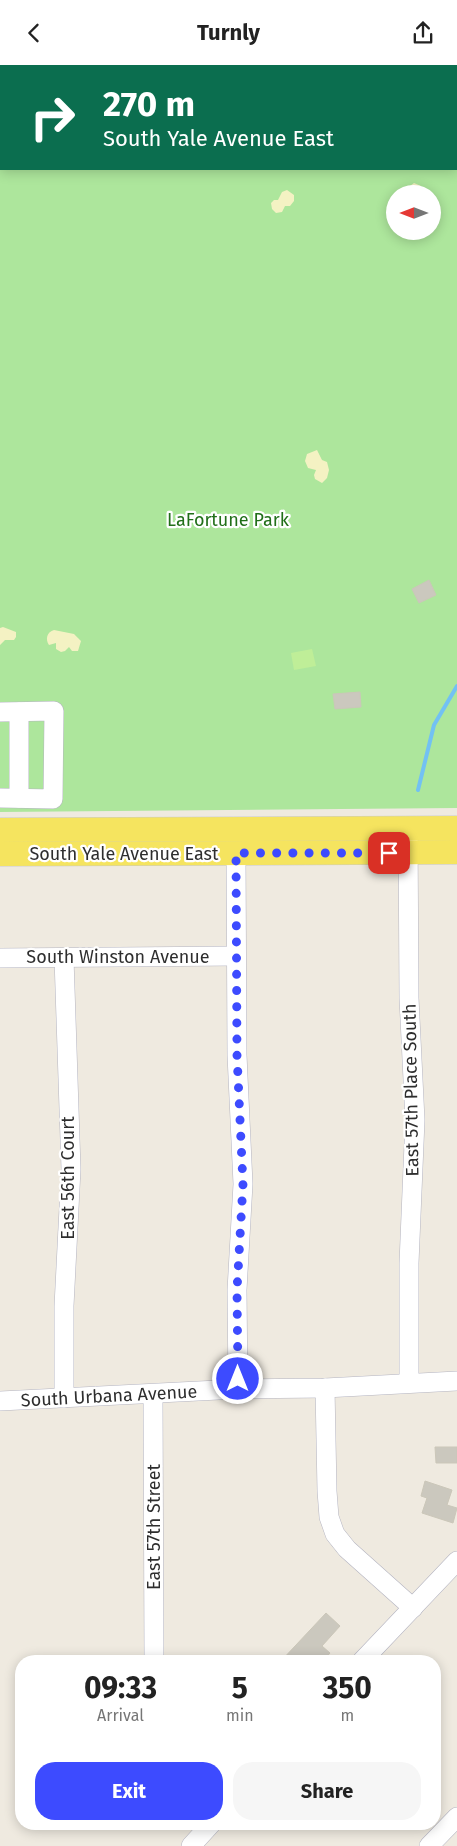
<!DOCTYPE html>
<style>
:root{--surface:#fff;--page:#f6f6f6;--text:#222;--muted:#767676;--accent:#3d4bff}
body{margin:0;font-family:"Fira Sans",sans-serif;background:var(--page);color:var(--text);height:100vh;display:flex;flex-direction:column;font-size:19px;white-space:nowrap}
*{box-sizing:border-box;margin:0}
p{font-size:16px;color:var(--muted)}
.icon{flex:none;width:28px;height:28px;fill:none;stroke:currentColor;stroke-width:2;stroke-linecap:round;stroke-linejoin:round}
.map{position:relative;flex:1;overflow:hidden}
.side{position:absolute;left:15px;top:1590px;width:426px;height:175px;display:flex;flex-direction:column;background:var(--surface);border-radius:20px;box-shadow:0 2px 12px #0003}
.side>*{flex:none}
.guide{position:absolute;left:0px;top:0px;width:458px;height:105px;box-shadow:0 2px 12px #0003;background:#0b6e4f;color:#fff;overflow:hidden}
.needle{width:32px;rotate:270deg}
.controls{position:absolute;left:386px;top:120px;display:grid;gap:10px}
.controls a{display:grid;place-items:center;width:55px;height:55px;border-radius:50%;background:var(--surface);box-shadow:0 2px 12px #0003;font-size:25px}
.pin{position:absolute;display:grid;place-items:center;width:42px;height:42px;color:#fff;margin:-21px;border-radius:10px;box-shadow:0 2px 8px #0006}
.me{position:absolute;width:55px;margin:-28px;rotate:0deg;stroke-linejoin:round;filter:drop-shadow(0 0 4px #0008)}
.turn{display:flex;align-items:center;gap:18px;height:105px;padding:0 20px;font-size:22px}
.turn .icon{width:65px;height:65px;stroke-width:2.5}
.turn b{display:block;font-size:35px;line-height:42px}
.eta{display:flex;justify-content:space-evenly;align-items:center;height:85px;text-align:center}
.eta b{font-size:30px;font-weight:700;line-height:35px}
.action{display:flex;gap:10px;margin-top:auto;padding:10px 20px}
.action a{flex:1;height:58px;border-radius:20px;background:var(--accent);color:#fff;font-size:20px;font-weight:700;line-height:58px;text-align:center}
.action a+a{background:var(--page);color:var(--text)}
header{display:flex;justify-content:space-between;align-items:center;height:65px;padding:0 20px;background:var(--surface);font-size:22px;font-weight:700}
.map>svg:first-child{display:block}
</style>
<header><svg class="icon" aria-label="back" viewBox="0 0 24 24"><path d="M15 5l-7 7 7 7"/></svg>Turnly<svg class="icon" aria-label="share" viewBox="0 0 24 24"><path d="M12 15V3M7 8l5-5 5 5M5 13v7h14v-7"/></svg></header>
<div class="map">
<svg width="457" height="1781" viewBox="0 0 457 1781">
<rect width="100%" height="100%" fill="#efeae0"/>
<!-- green -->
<path fill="#ade69c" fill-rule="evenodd" d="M0,0H457V743L0,747ZM1,1H456V104H1ZM395,129H432V166H395Z"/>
<!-- sand -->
<g fill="#f4f2c3">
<polygon points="414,118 421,121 419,127 425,129 408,129 410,121"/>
<polygon points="287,125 294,130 294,136 290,141 285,141 282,147 276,148 272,144 271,138 274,135 278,135 282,127"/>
<polygon points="317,385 322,395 327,397 329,405 327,413 322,418 315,414 314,410 316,405 308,403 305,396 307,389"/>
<polygon points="3,562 16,567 16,572 14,575 5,575 0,580 0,563"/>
<path d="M54,565L74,569L81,576L78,586H72L69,582L65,586L61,587L56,584V578L49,580C45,574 47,567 54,565Z"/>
</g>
<!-- pitch -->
<polygon fill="#bfee98" points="312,584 316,601 294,605 291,588"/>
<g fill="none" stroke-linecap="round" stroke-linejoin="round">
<!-- stream -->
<polyline stroke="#72c1f3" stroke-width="4" points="418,725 434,660 457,621"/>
</g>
<!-- building -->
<g fill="#cbc8be" stroke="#cbc7b9">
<polygon points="429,515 436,530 419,538 412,524"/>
<polygon points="360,627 361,642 335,644 333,629"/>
<polygon points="435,1382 457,1382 457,1398 436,1398"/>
<polygon points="425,1416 452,1425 447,1440 457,1443 453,1458 422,1448 427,1433 421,1431"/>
<polygon points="326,1548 340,1561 322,1581 330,1588 323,1596 281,1596"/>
</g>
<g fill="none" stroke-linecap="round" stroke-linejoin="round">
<defs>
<g id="minor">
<polyline points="0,647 54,646 53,734 0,733"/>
<polyline points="19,733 19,647"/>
<polyline points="408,763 409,933 415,1055 409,1198 409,1318"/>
<polyline points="236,788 237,990 243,1119 237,1225 238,1324"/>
<polyline points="0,893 236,891"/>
<polyline points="64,893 71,1104 64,1241 64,1333"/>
<polyline points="325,1323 327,1426 329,1452 335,1469 347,1484 413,1543"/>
<polyline points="153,1329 154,1596"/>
<polyline points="0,1336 238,1324 325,1323 457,1316"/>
<polyline points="362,1596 457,1496"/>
<polyline points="191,1781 211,1759"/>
<polyline points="429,1781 457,1752"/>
</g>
<g id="major">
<polyline points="0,765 457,763"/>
<polyline points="0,789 457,787"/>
</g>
</defs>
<!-- minor casing -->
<use href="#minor" stroke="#b4b4c1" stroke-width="20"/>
<!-- major casing -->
<use href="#major" stroke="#c9c9c9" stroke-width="25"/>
<!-- minor -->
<use href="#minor" stroke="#fff" stroke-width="19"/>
<!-- major -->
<use href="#major" stroke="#f5e45f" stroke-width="24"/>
</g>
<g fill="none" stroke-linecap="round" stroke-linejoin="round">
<!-- route -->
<polyline stroke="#3d4bff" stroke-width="9" stroke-dasharray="0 16.2" points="238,1314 237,1225 243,1119 237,990 236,788 389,788"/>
</g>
<g text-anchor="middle" stroke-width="4.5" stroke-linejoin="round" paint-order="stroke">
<!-- park labels -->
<g font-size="18" fill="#216f19" stroke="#fff">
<text x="228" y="461">LaFortune Park</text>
</g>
<!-- street labels -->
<g font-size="18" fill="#2e2e2e" stroke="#fff">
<text x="124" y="795">South Yale Avenue East</text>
<text x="118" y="898">South Winston Avenue</text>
<text transform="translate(411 1025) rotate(-91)" y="6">East 57th Place South</text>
<text transform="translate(68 1113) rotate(-90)" y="6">East 56th Court</text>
<text transform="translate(109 1331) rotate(-3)" y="6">South Urbana Avenue</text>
<text transform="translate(154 1462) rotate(-90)" y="6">East 57th Street</text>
</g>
</g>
</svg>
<div class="controls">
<a><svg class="needle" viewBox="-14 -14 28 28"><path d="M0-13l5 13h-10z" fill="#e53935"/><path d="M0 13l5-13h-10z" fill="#767676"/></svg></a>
</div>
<div class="pin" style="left:389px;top:788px;background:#d93025"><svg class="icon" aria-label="arrive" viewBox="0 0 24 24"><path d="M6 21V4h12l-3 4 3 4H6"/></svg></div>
<svg class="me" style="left:238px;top:1314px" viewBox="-20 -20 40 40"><circle r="17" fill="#3d4bff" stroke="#fff" stroke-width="3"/><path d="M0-11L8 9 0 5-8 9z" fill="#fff"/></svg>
<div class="guide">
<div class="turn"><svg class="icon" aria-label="right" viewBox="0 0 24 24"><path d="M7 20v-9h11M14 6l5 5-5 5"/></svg><div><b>270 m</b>South Yale Avenue East</div></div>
</div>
<section class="side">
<div class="eta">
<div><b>09:33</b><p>Arrival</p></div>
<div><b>5</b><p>min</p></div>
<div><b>350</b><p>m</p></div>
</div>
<div class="action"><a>Exit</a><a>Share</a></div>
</section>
</div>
